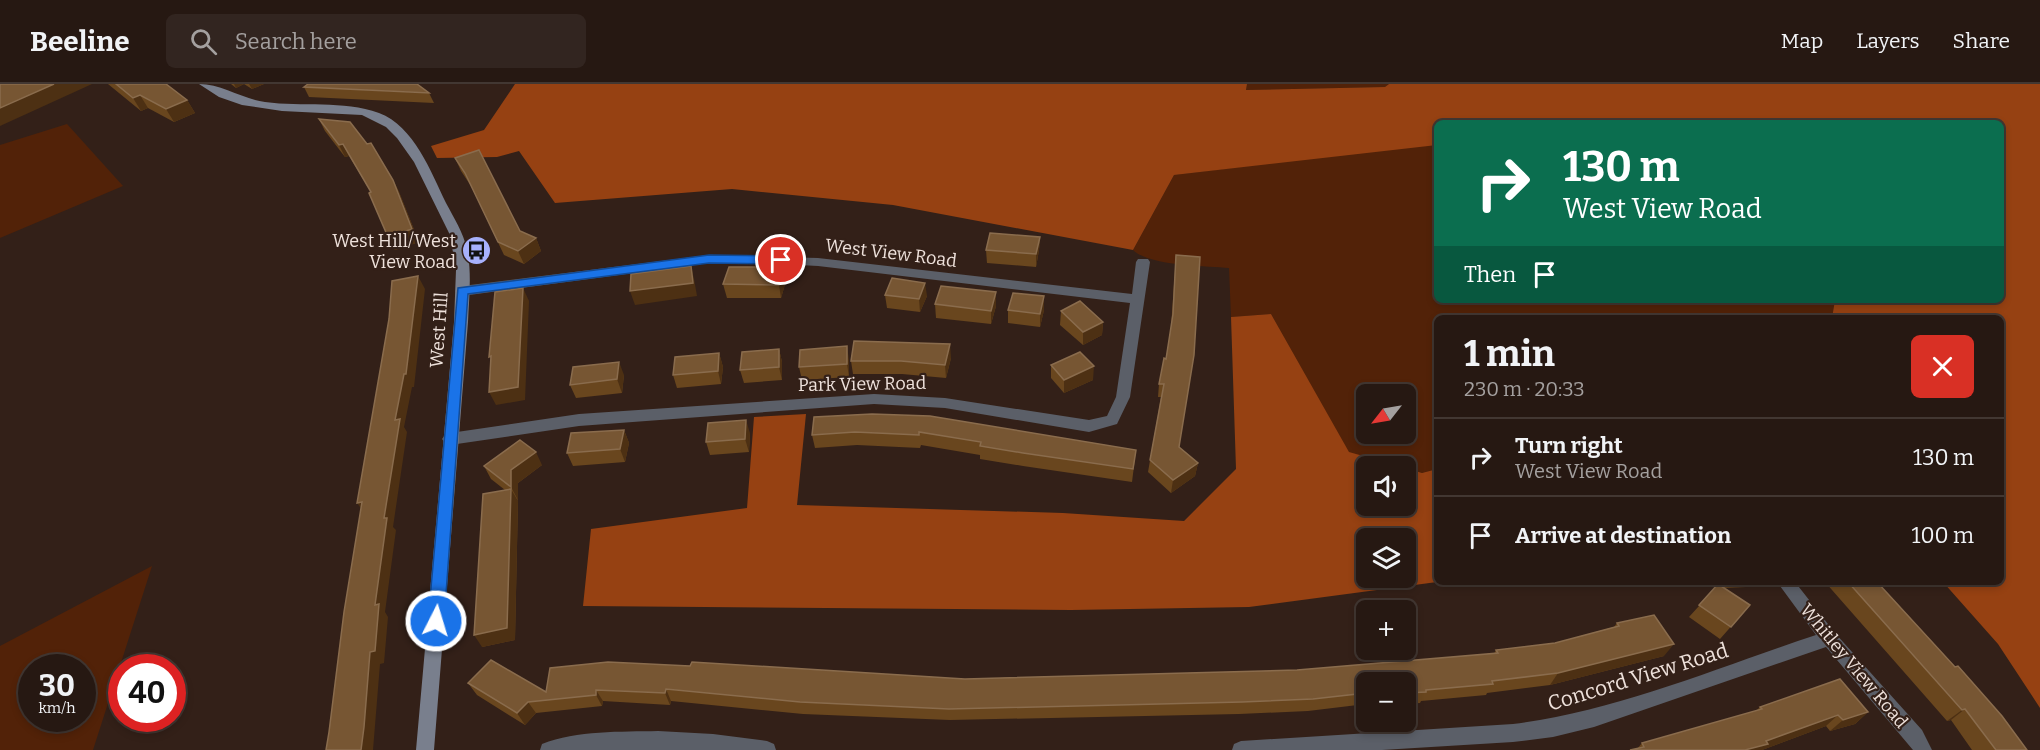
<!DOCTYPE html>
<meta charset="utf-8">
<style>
:root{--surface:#261812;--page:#322520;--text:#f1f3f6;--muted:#a4a09f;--line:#423732}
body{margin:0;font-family:Bitter,serif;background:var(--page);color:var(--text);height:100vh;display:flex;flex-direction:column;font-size:22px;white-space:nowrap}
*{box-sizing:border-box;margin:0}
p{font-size:20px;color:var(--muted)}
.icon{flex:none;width:33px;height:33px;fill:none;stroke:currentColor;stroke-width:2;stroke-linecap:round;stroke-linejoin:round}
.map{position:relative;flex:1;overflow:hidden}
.sheet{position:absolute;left:1434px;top:231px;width:570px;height:270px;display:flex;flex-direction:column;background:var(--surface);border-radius:9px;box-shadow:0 3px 9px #0003,0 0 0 2px var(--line)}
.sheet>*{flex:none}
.top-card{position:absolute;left:1434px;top:36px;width:570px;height:183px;border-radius:9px;box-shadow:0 3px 9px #0003,0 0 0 2px var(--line);background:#0b6e4f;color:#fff;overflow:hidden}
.needle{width:39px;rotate:239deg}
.fabs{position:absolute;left:1356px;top:300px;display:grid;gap:12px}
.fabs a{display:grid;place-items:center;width:60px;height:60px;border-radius:9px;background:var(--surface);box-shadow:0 3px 9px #0003,0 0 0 2px var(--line);font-size:30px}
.speed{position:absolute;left:18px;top:570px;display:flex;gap:12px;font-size:30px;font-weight:700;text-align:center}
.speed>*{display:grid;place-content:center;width:78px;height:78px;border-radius:50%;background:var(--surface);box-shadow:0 3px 9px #0003,0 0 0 2px var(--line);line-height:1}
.speed small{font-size:15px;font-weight:400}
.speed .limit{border:9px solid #d22;background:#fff;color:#111}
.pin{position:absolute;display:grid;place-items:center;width:51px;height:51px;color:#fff;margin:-26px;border:3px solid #fff;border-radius:50%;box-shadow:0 2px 6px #0007}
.me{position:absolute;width:66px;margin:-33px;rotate:5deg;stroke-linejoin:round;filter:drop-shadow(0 0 4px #0008)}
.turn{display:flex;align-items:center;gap:21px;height:126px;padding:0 30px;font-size:27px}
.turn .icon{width:78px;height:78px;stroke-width:2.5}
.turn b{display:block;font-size:42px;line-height:51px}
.then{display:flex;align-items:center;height:57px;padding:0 30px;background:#0003;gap:12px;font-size:22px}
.round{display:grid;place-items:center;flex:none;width:63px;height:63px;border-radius:9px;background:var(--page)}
.head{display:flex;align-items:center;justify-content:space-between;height:102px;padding:0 30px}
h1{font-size:36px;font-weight:700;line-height:45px}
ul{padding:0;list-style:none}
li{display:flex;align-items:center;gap:18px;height:78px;padding:0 30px;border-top:2px solid var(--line)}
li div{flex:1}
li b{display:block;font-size:22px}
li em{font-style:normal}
header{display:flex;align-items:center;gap:36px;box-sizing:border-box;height:84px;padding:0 30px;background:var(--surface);border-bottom:2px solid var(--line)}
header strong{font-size:28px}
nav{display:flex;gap:33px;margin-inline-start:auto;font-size:21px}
.search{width:420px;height:54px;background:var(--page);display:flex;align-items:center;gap:15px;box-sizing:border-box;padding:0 21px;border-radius:9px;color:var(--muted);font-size:22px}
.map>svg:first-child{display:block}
</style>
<header>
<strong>Beeline</strong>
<div class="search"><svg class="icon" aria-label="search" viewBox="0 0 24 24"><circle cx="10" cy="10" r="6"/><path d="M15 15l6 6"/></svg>Search here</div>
<nav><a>Map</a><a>Layers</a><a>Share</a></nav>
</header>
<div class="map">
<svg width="2040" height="666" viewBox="0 0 2040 666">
<rect width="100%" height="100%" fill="#332018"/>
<!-- green -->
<g fill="#522208" fill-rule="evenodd">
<polygon points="1247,0 1389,0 1385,3 1246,6"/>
<polygon points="67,40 123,102 0,154 0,61"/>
<path d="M1427,60L1437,61V216H1835L1832,234H1437V385L1422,389L1349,369L1271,230L1231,233L1229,184C1206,182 1149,182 1133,166L1174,91ZM1366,310H1406V350H1366Z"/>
<path d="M152,482L93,666H0V562ZM32,584H82V634H32Z"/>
</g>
<!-- forest -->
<g fill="#964112" fill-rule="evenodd">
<polygon points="515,0 1247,0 1246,6 1385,3 1389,0 2040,0 2040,624 1998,560 1943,498 2001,498 2001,234 1832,234 1835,216 2001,216 2001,39 1437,39 1437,61 1174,91 1133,166 893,121 732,105 555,119 519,67 497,73 437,74 431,62 484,46"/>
<path d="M1271,230L1349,368L1398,382H1366V422H1406V384L1422,389L1437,385V498L1249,523L1071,526L583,522L591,445L747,424L754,333L806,330L797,421L1063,429L1184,437L1236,385L1231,233ZM1406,454V494H1366V454Z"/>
</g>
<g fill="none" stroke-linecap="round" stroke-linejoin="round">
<!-- street -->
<g fill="#5b5f68" fill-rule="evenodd">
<polygon points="709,171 818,174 1132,210 1136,178 1138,175 1148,175 1150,178 1130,313 1117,340 1089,348 945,324 874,320 579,342 450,361 445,359 442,355 445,351 450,349 579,330 874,310 945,314 1089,336 1107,332 1116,313 1130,219 818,182 762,179 709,179 462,212 455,207 462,202"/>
<path d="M1777,498H1795L1835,549L1922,646L1932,666H1913L1826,563L1594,643L1553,653L1513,658L1382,666H1232L1234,660L1241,657L1513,640C1614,628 1719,583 1816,551Z"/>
<path d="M658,647L713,650L767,657L774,660L776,666H540L542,660C577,646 621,648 658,647Z"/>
</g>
<!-- secondary -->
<path fill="#797f8d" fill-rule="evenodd" d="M199,0C222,0 242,15 265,18C302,23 343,16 379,29C414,42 431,88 446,119C454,134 463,148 467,165C472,189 469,214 468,238L434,666H416L454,238L456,186L450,151L414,78L397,54L386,43L362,31L282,27L242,21L219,13Z"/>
</g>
<!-- wall -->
<g fill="#69461e">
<polygon points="108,0 166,0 187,16 195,29 174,38 148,24 141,27"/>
<polygon points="231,0 264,0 252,5 244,0 236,4"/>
<polygon points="304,3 429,9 434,19 309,13"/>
<polygon points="319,35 393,96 399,108 419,158 395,166 388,153 371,108 349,72 345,73 325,47"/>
<polygon points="455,74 520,147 536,154 541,167 524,180 504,171 471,102 461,87"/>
<polygon points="1040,153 1039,166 1036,183 987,179 986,166"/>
<polygon points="1176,171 1179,363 1198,379 1195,392 1171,409 1148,388 1161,313 1158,313 1159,300 1166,275 1171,243"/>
<polygon points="786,197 781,214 727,214 723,200"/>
<polygon points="885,211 927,212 920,228 887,224"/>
<polygon points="935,220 996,222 991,240 936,234"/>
<polygon points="1008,226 1044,226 1040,243 1008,239"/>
<polygon points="1061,227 1103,238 1102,251 1083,261 1060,241"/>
<polygon points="779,265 782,278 782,296 744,299 740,286"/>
<polygon points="719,269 723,283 721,300 677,304 673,291"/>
<polygon points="951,274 946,294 902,290 853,290 851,277"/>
<polygon points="849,276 849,293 802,296 799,283"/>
<polygon points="1051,281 1093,296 1064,309 1051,294"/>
<polygon points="624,291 622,309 576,314 570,301"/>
<polygon points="814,333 1136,366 1132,398 1023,382 980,375 980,371 921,361 920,364 857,361 815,364 812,351"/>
<polygon points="624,346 629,359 625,378 573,382 567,369"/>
<polygon points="750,349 749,368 710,371 706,358"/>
<polygon points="542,381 518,399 518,416 516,415 518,417 515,556 482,563 505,406 491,395 484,382"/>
<polygon points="1717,498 1751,498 1746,503 1724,504 1750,521 1720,555 1689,533 1719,500"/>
<polygon points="1825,498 1877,498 2027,666 1972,666 1951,636 1947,637"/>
<polygon points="1617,539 1664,572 1550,601 1487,609 1486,611 1421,617 1420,619 1406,620 1406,598 1366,598 1366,620 1308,627 1239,630 950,636 803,630 671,617 670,621 603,617 602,622 536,629 525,641 477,611 468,599 546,608 550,584 965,595 1297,586 1494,570 1496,566 1555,559 1614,543"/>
<polygon points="1760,623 1868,628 1855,640 1830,647 1826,642 1762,666 1630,666 1637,665 1642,659 1756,627"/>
</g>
<!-- shaded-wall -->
<g fill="#4d3013">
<polygon points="54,0 92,0 0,42 0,24"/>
<polygon points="234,0 244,0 236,4"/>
<polygon points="249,0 264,0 252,5"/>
<polygon points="140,11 148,24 141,27 133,14"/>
<polygon points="187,16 195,29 174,38 166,25"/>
<polygon points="343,60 349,72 345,73 339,61"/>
<polygon points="393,96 399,108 419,158 395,166 388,153"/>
<polygon points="1040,153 1039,166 1036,183 1036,170"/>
<polygon points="536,154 541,167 524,180 518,167"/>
<polygon points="691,182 694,195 697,212 635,221 630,207"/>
<polygon points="783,183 786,197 781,214 779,201"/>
<polygon points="418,192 425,205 414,303 412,303 404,343 407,348 393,443 396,446 385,528 388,533 384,579 380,580 373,666 361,666 375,521 395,336"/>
<polygon points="925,199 927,212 920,228 919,215"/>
<polygon points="523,204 529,217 525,316 496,321 489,308"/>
<polygon points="996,208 996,222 991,240 991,227"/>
<polygon points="1044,212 1044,226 1040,243 1040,230"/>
<polygon points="1103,238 1102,251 1083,261 1083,248"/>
<polygon points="950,260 951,274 946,294 945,281"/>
<polygon points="847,262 849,276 849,293 847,280"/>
<polygon points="779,265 782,278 782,296 779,283"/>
<polygon points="719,269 723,283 721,300 718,287"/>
<polygon points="619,278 624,291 622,309 617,295"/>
<polygon points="1094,282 1093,296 1064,309 1064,296"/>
<polygon points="746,336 750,349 749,368 745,355"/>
<polygon points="624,346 629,359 625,378 620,365"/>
<polygon points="536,368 542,381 518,399 518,416 511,403 511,386"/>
<polygon points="1198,379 1195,392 1171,409 1173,396"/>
<polygon points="511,405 518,417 515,556 482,563 474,551"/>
<polygon points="362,418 366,431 357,419"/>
<polygon points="1674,560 1664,572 1550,601 1558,589"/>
<polygon points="666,605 671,617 670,621 665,609"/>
<polygon points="596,606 603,617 602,622 596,611"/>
<polygon points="528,618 536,629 525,641 517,629"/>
<polygon points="1965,625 1951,636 1947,637 1962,626"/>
<polygon points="1868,628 1855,640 1830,647 1843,636"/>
<polygon points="1838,631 1826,642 1762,666 1745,666 1766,657"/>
</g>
<!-- building -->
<g fill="#775633" stroke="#8a6c4d" stroke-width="1.5">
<polygon points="0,0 54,0 0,24"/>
<polygon points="116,0 166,0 187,16 166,25 140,11 133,14"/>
<polygon points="308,0 417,0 429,9 304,3"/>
<polygon points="319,35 350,38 367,60 371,59 393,96 412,145 388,153 369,109 371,108 343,60 339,61"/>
<polygon points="479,66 520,147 536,154 518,167 498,158 465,89 455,74"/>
<polygon points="990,149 1040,153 1036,170 986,166"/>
<polygon points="1176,171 1200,173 1194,271 1179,363 1198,379 1173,396 1150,376 1164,300 1159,300 1164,274 1166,275 1173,230"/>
<polygon points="691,182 693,199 630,207 631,190"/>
<polygon points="729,183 783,183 779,201 723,200"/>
<polygon points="418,192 406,290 404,290 395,336 400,335 384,434 387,434 375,521 379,520 375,567 370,568 364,643 361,666 326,666 329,648 344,528 362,418 357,419 389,235 392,197"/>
<polygon points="892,194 925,199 919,215 885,211"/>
<polygon points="941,202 996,208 991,227 935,220"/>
<polygon points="523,204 518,303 489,308 491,272 489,273 495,208"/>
<polygon points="1013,209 1044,212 1040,230 1008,226"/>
<polygon points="1080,217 1103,238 1083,248 1061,227"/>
<polygon points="854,257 950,260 945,281 901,277 851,277"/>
<polygon points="847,262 847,280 799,283 800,266"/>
<polygon points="779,265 779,283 740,286 742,268"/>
<polygon points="1080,268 1094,282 1064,296 1051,281"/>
<polygon points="719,269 718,287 673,291 675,273"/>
<polygon points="619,278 617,295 570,301 573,283"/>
<polygon points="872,330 930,332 1136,366 1133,385 1023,369 980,362 981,358 919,348 919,351 855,348 812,351 814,333"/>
<polygon points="746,336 745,355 706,358 708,339"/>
<polygon points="624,346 620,365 567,369 571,349"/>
<polygon points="520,356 536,368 511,386 511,403 484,382"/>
<polygon points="511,405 507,544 474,551 483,410"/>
<polygon points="1848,498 1877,498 1955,583 1958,582 2002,632 2027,666 1996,666 1965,625 1962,626"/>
<polygon points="1718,500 1750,521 1731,543 1699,521"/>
<polygon points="1654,531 1674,560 1558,589 1492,597 1493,600 1426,606 1426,608 1406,609 1406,598 1366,598 1366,609 1313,615 1242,618 949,625 800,618 666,605 665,609 596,606 596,611 528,618 517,629 468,599 491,576 546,608 550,584 608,578 690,582 692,578 965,595 1297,586 1498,569 1496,566 1555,559 1619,542 1617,539"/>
<polygon points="1840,595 1868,628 1843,636 1838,631 1766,657 1768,660 1745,666 1630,666 1644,663 1642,659 1762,625 1760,623"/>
</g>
<!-- route -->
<polygon fill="#1a73e8" stroke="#114b97" stroke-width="1.5" points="709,171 781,172 787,176 781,180 709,179 468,210 444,537 441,542 430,542 428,537 458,204"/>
<!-- icons -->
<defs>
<symbol id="bus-disc" viewBox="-11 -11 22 22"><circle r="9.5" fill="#a7b1fc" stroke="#332018"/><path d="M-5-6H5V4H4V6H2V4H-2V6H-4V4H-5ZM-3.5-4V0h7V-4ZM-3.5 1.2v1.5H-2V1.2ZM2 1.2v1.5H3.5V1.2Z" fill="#111"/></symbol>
</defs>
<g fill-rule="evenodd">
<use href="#bus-disc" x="460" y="150" width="33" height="33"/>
</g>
<g text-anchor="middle" stroke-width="4.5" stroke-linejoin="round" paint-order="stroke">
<!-- poi labels -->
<g font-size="18" fill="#eee1db" stroke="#332018" text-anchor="end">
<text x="456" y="163">West Hill/West<tspan x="456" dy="21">View Road</tspan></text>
</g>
<!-- street labels -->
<g font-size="18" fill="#eee1db" stroke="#332018">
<text transform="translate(891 169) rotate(7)" y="6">West View Road</text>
<text transform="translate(439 246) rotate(-86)" y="6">West Hill</text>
<text transform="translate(862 300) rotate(-1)" y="6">Park View Road</text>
<text transform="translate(1854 582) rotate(50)" y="6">Whitley View Road</text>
</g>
<!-- near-street labels -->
<g font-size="21" fill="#eee1db" stroke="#332018">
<text transform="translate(1638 593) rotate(-17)" y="7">Concord View Road</text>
</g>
</g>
</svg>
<div class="fabs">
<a><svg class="needle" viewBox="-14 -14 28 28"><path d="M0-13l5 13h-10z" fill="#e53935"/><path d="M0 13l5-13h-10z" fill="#a4a09f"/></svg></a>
<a><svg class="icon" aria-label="sound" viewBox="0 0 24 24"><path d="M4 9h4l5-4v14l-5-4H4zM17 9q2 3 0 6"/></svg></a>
<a><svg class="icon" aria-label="layers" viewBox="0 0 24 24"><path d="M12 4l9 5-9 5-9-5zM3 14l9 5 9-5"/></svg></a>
<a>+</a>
<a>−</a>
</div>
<div class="speed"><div>30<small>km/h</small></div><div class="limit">40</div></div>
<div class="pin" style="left:781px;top:176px;background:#d93025"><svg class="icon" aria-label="arrive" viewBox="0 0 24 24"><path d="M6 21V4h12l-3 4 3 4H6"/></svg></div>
<svg class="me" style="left:436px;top:537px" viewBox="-20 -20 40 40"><circle r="17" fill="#1a73e8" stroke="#fff" stroke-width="3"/><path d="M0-11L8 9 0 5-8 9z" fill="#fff"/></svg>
<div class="top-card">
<div class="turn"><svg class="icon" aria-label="right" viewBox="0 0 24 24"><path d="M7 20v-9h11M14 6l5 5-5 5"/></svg><div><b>130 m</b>West View Road</div></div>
<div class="then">Then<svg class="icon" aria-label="arrive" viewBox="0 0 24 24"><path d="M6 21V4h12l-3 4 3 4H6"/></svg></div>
</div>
<section class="sheet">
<div class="head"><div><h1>1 min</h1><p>230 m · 20:33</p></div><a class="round" style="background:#d93025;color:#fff"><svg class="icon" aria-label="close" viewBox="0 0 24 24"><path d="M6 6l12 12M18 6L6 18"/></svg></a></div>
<ul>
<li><svg class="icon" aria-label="right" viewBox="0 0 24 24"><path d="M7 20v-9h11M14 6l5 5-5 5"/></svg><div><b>Turn right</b><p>West View Road</p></div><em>130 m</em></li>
<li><svg class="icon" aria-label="arrive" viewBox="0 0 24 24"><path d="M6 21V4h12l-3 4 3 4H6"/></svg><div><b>Arrive at destination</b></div><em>100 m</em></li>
</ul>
</section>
</div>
